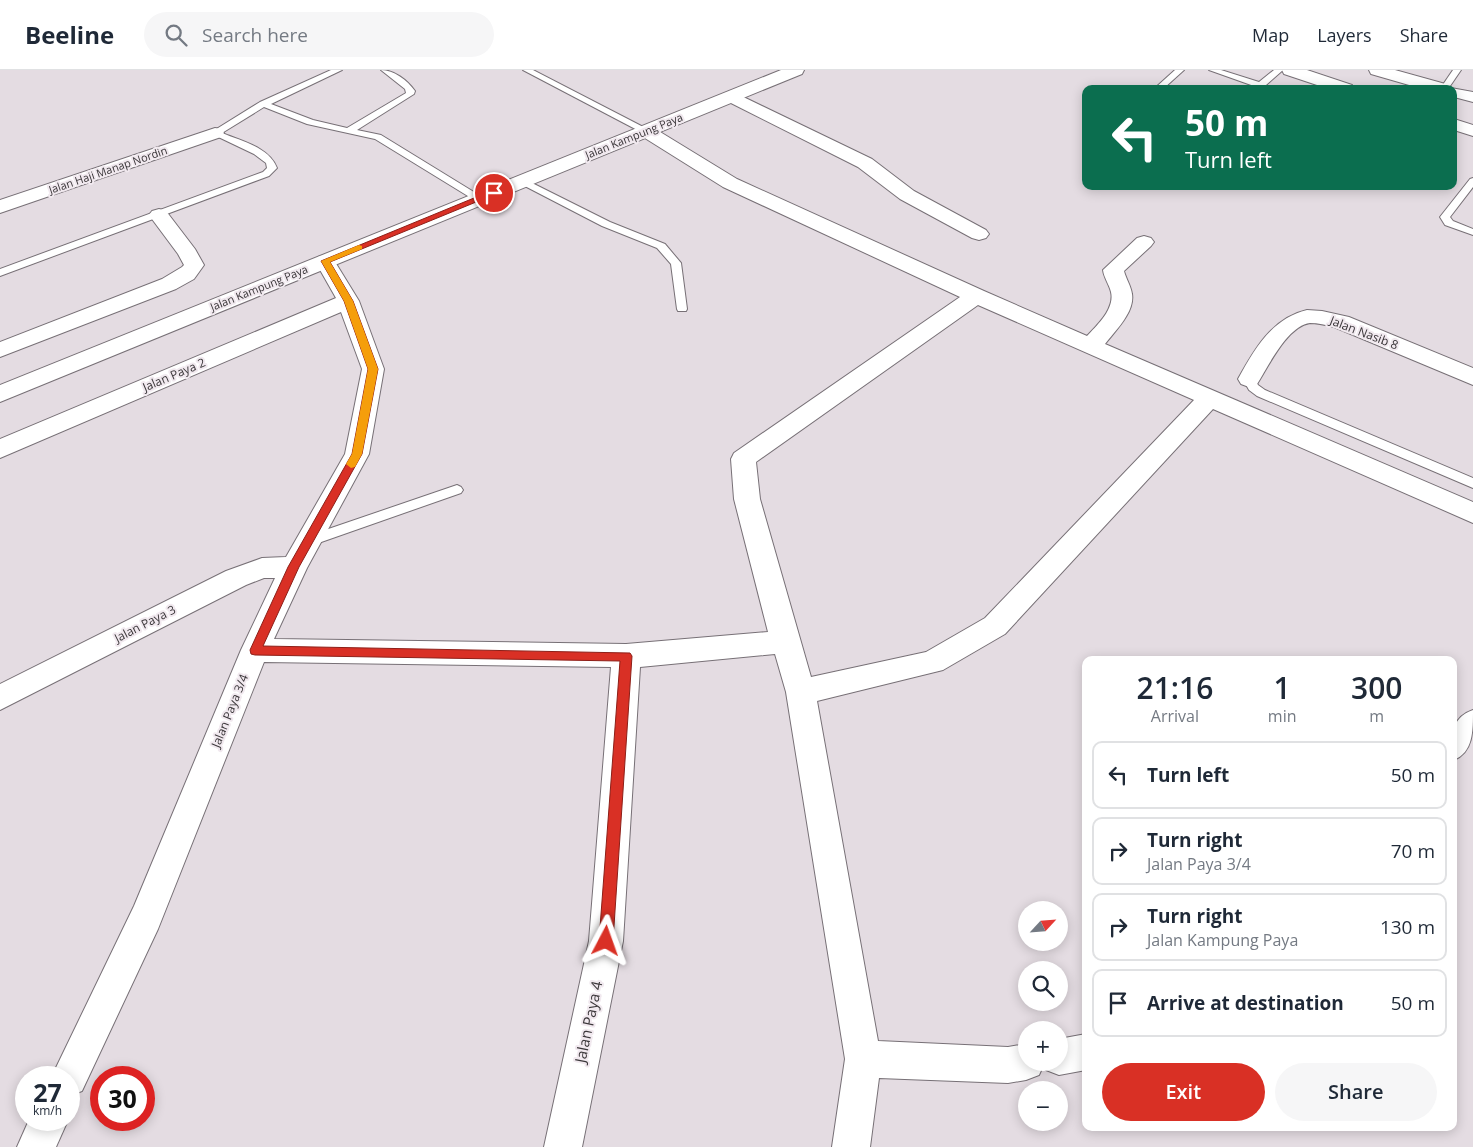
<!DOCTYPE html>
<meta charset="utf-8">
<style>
:root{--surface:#fff;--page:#f6f6f7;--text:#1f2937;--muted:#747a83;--line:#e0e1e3;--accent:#d93025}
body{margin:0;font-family:"Open Sans",sans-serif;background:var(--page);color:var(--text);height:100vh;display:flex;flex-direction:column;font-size:19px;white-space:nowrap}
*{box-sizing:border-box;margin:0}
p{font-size:16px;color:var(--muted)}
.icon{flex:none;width:28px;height:28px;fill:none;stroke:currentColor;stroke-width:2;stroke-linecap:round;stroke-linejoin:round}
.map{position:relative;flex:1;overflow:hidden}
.panel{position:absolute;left:1082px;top:586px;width:375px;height:475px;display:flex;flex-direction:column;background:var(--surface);border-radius:10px;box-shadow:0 2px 12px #0003}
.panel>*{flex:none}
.banner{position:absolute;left:1082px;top:15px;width:375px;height:105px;border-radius:10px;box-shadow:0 2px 12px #0003;background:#0b6e4f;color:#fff;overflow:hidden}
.needle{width:32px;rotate:64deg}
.controls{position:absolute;left:1018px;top:831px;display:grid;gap:10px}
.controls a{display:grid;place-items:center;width:50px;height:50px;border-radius:50%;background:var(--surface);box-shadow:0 2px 12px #0003;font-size:25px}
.speed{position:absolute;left:15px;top:996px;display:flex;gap:10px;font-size:25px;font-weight:700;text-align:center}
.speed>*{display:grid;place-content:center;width:65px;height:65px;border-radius:50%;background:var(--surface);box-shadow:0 2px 12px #0003;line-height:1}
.speed small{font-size:12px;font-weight:400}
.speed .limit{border:8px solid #d22;background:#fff;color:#111}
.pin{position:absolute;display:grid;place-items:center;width:42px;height:42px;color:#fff;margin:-21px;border:2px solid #fff;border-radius:50%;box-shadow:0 1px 5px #0007}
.me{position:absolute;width:55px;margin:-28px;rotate:4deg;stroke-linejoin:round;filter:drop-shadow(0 0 4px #0008)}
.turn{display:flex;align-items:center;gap:18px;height:105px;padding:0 20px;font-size:22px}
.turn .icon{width:65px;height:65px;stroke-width:2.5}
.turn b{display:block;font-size:35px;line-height:42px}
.eta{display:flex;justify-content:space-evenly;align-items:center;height:85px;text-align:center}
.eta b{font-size:30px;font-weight:600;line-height:35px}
.primary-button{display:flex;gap:10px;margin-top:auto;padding:10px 20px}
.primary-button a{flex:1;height:58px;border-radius:30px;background:var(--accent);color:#fff;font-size:20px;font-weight:600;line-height:58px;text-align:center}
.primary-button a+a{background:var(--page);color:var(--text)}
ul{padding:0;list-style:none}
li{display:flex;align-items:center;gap:15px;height:68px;margin:0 10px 8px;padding:0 10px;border:2px solid var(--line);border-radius:10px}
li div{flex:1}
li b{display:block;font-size:19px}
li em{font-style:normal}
header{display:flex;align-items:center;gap:30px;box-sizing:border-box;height:70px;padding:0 25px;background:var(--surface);border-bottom:1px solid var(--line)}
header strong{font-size:24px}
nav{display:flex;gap:28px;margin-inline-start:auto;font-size:18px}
.search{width:350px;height:45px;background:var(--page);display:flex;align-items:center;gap:12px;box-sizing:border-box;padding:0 18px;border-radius:28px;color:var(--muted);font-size:19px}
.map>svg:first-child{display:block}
</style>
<header>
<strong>Beeline</strong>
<div class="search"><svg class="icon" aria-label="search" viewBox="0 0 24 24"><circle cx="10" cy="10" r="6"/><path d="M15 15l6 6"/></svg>Search here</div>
<nav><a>Map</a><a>Layers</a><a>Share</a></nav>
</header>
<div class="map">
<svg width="1473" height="1077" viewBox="0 0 1473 1077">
<rect width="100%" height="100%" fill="#e4dce2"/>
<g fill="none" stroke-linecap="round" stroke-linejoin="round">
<defs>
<g id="service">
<path d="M331,0H342L271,34L313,50L347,58L406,23L405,19L381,0C394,0 407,10 415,21L414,24L357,60L381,65L482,127V131H476L375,69L307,54L264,37L222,63C241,71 269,77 277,98L269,106L0,206V199L263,102L267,98L266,93L254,84L210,63L260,32Z"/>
<polygon points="523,0 533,0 651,61 649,63 643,63"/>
<polygon points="1175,0 1184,0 1163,19 1154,19"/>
<polygon points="1209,0 1221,0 1259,12 1274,0 1283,0 1266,15 1275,19 1252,19 1254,16"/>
<polygon points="1453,0 1461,0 1448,19 1440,19"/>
<polygon points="522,108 610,152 665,174 681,193 687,239 686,241 678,241 677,239 671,194 657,178 602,156 519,113 519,109"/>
<polygon points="1473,108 1473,117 1450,147 1453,151 1473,159 1473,165 1445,155 1440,147 1470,109"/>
<polygon points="1249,305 1253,306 1258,315 1265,320 1473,408 1473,418 1257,326 1249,320 1243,309"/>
<polygon points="457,415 461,417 463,420 461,423 307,477 302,476 300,472 302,468"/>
</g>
<g id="minor">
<polygon points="1282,0 1307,0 1352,15 1354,19 1329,19 1284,4"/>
<polygon points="1369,0 1395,0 1449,15 1451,18 1473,22 1473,32 1454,27 1454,19 1423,19 1371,4"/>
<polygon points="733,22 872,89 914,121 986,160 989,164 986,168 979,170 972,168 900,129 858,97 727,31 724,27 727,23"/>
<polygon points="1454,49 1473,55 1473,66 1454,60"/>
<path d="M646,56L652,57L737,109L984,221L1087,266C1097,255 1115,239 1111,222C1109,214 1104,208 1103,200L1137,168L1144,166L1151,168L1154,172L1151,176L1124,201C1126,209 1131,216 1132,224C1135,242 1115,261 1105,274L1473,432V453L1213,339L1005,564L943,600L817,631L878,971L1008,977L1026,974V992H1059V969L1086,964V1000L1059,1005L1046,1000L1044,994L1039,1005L1026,1010L1008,1013L879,1008L870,1077H832L845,989L786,622L775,584L640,597L623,871L582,1077H544L589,871L611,597L264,592L158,859L82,1021L69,1026V1008H51L134,836L241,580L275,508H264L246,515L0,640V614L226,501L262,488L286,487L345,384L362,299L341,242L0,388V369L336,228L315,191L318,187L325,185L332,187L359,231L384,299L369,384L307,498L274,569L626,574L768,562L734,429L731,389L734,383L960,227L723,117L640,65L637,61L640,57ZM978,235L1194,330L985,548L926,582L811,607L760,429L756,392Z"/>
<polygon points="215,58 221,59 224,63 221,67 0,143 0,130"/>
<polygon points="159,139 166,141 195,179 204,195 194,209 176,219 0,287 0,272 162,209 182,197 184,195 178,184 149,145 152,141"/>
<path d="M1307,240L1322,241L1349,247L1473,298V315L1334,257C1326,255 1318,253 1310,253C1287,256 1268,297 1257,314L1249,317L1241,314L1238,309C1254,280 1272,248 1307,240Z"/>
<path d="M1473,640C1473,662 1473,682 1454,690C1454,667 1448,649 1473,640Z"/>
<polygon points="29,1050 68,1050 56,1077 17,1077"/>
</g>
<polygon id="tertiary" points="781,0 804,0 802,4 0,332 0,315"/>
</defs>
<!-- service casing -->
<use href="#service" stroke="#777076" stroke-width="2"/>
<!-- minor casing -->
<use href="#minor" stroke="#777076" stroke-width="2"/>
<!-- tertiary casing -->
<use href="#tertiary" stroke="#777076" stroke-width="2"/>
<!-- service -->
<use href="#service" fill="#fff" fill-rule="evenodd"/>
<!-- minor -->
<use href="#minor" fill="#fff" fill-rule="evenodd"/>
<!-- tertiary -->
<use href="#tertiary" fill="#fff" fill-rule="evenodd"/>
</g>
<!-- route -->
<polygon fill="#d93025" stroke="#8d1f18" points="491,121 498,123 330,192 353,231 378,299 362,384 299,497 263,576 630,583 632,586 613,871 611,876 606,878 601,876 599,871 620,591 255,585 251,584 250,580 288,497 352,384 368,299 344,231 321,191"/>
<!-- slow -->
<polygon fill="#f59e0b" points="359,175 362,176 362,179 330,192 353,231 378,299 362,384 355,397 351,398 346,394 352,384 368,299 344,231 321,191"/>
<g text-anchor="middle" stroke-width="4" stroke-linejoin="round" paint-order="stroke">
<!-- far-street labels -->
<g font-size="11" fill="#3b373a" stroke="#f1e9ef">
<text transform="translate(634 66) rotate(-22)" y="4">Jalan Kampung Paya</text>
<text transform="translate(108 100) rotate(-19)" y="4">Jalan Haji Manap Nordin</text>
<text transform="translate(259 218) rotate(-22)" y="4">Jalan Kampung Paya</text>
</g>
<!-- street labels -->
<g font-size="12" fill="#3b373a" stroke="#f1e9ef">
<text transform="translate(1364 263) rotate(21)" y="4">Jalan Nasib 8</text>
<text transform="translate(174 305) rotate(-23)" y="4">Jalan Paya 2</text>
<text transform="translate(145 554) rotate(-27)" y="4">Jalan Paya 3</text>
<text transform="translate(230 641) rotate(-68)" y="4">Jalan Paya 3/4</text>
</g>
<!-- near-street labels -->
<g font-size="15" fill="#3b373a" stroke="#f1e9ef">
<text transform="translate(589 952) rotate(-78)" y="5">Jalan Paya 4</text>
</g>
</g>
</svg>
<div class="controls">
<a><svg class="needle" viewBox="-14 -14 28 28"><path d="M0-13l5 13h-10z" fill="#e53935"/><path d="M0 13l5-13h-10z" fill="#747a83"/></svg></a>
<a><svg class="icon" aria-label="search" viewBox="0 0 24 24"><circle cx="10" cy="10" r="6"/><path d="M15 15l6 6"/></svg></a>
<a>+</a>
<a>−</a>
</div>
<div class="speed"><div>27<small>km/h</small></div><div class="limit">30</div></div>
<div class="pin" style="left:494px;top:123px;background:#d93025"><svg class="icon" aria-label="arrive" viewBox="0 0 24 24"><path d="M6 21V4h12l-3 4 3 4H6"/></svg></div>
<svg class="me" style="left:606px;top:871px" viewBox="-20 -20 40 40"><path d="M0-17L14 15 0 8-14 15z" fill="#d93025" stroke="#fff" stroke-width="4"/></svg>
<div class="banner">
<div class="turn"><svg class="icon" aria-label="left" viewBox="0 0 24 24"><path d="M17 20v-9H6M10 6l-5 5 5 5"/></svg><div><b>50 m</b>Turn left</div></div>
</div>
<section class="panel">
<div class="eta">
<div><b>21:16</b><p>Arrival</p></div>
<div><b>1</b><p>min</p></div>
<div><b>300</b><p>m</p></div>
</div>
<ul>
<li><svg class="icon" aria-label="left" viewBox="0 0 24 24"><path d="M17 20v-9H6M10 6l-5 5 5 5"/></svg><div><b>Turn left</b></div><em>50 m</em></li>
<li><svg class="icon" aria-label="right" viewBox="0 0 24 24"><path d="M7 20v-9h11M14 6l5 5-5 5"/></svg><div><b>Turn right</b><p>Jalan Paya 3/4</p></div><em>70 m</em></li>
<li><svg class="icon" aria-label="right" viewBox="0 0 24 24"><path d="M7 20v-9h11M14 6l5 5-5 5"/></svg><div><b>Turn right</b><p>Jalan Kampung Paya</p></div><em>130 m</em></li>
<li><svg class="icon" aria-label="arrive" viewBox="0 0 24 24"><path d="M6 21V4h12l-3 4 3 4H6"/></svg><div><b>Arrive at destination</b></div><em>50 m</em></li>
</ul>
<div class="primary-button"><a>Exit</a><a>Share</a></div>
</section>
</div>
